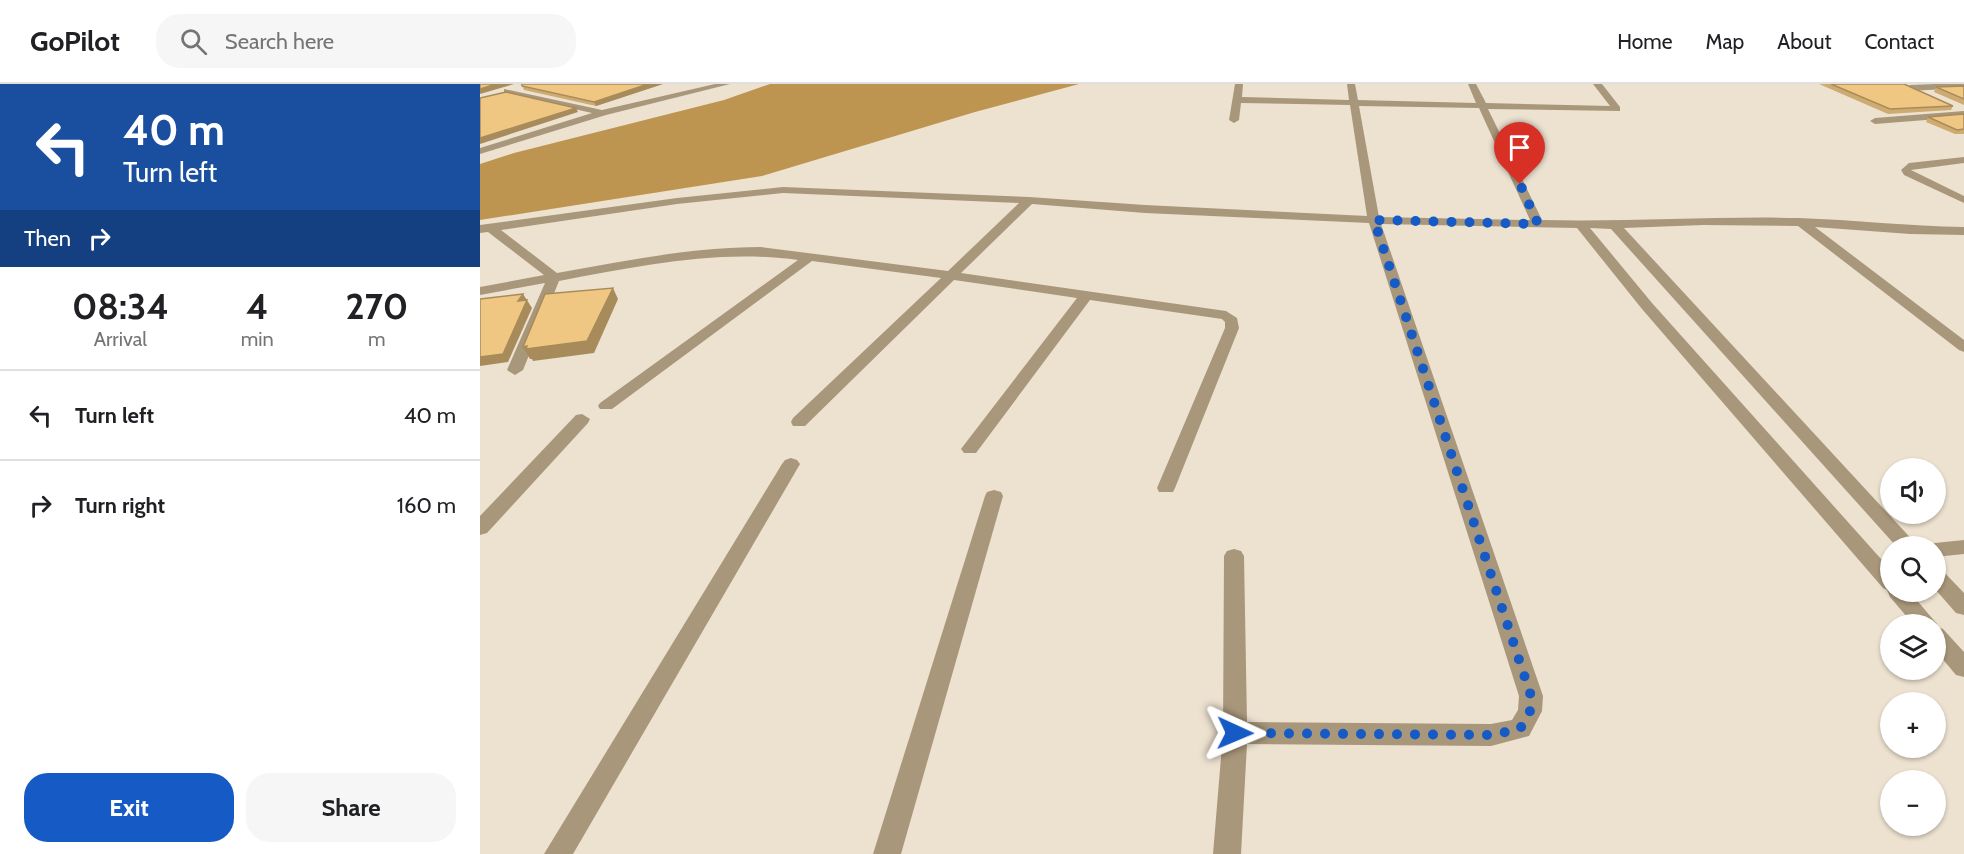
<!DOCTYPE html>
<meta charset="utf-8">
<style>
:root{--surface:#fff;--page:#f6f6f6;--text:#202124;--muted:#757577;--line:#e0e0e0;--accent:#155ac5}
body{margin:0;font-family:Cabin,sans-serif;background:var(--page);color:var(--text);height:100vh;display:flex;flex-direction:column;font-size:22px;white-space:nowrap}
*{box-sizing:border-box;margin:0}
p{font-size:20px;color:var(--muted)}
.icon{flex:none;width:33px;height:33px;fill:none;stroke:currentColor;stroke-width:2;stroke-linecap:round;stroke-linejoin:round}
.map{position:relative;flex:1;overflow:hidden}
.side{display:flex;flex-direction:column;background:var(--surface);width:480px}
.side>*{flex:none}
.guide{background:#1a4fa0;color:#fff;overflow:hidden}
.controls{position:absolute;left:1400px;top:374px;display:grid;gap:12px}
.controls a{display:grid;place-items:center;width:66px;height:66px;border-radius:50%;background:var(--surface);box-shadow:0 2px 4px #0004;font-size:30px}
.pin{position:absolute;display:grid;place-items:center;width:51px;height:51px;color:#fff;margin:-62px -26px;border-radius:50% 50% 50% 0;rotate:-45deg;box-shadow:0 0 6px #0007}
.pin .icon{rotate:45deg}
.me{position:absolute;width:66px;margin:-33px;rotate:91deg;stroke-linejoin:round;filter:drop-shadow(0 0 4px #0008)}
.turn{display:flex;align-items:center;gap:21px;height:126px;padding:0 24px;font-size:27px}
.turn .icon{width:78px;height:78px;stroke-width:2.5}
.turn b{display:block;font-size:42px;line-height:51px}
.then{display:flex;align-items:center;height:57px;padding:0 24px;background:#0003;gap:12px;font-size:22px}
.eta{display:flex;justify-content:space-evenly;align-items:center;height:102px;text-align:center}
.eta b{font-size:36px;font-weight:700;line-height:42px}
.button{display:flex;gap:12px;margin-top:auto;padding:12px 24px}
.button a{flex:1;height:69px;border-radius:24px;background:var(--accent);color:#fff;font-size:24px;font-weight:700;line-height:69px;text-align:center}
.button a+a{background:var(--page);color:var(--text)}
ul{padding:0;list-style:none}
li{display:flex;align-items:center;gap:18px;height:90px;padding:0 24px;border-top:2px solid var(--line)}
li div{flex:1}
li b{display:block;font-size:22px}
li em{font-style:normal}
header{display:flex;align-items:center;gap:36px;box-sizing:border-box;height:84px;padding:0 30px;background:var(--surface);border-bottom:2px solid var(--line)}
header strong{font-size:28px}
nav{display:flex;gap:33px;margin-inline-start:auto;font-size:21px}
.search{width:420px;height:54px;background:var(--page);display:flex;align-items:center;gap:15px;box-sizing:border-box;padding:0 21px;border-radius:24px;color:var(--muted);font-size:22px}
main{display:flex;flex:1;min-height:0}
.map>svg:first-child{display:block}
</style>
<header>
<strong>GoPilot</strong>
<div class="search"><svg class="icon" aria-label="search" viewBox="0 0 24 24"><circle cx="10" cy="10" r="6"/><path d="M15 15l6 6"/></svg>Search here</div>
<nav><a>Home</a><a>Map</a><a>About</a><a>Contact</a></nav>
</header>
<main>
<section class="side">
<div class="guide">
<div class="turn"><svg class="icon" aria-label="left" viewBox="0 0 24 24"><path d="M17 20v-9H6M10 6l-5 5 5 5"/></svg><div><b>40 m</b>Turn left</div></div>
<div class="then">Then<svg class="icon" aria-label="right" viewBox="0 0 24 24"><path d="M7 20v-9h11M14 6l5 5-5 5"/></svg></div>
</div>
<div class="eta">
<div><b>08:34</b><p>Arrival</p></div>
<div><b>4</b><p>min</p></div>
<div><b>270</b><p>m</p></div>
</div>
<ul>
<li><svg class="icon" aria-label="left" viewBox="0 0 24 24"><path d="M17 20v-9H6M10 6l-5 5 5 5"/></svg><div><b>Turn left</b></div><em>40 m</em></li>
<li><svg class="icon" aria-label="right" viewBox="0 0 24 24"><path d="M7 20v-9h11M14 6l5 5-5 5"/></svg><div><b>Turn right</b></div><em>160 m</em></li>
</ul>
<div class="button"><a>Exit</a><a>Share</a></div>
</section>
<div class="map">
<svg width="1484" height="770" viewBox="0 0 1484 770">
<rect width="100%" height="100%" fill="#ede2d0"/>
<!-- water -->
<polygon fill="#bd9550" points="290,0 599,0 495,28 282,92 0,136 0,80 34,69 244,16"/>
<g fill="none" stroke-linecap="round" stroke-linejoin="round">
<!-- minor -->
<g fill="#a9977b" fill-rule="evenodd">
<polygon points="235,0 250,0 126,31 0,70 0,64 112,29 24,9 24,5 122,26"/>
<path d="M755,0H763L762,13L869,16L867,0H875L878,16L996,19L988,0H996L1006,19L1130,22L1113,0H1122L1140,23V27L1008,25L1062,136C1148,138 1233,132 1319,134C1374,136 1429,142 1484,143V151L1430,150L1335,143L1484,256V268L1479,266L1318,142L1223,141L1144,144L1438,462H1416L1131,145L1110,144L1172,219L1410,485V507H1429L1457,540L1456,543L1463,545L1484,568V593L1476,591L1455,566V540H1433L1410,513L1407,506L1403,504L1162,225L1097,144L901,140L1063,612L1062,627L1049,652L1011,662L767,660L761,770H733L743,649L744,472L747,467L754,465L761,467L764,472L767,638L1011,640L1032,636L1038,626L1039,612L889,139L665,129L552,120L481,189L746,227L757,234L759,244L695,404L693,408H679L677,404L745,244V238L742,235L610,216L496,369H484L481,365L484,361L597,214L474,196L325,342H313L311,338L313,334L461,194L332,177L132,325H120L118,322L120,319L318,176C238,165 158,182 79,197L43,286L35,291L27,286L65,199L0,211V203L64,191L8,148L0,149V141L197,114L303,103L549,113L665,121L887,132L870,21L761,19L759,36L754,39L749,36ZM879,22L999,24L1050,136L899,133ZM303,109L539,119L468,187L281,163C213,163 144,177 77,189L21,146L197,120Z"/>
<polygon points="1455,0 1484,0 1484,4 1430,7 1426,4 1430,1"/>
<polygon points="1484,27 1484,33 1395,40 1390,37 1395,34"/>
<polygon points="1484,73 1484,79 1431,86 1484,112 1484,119 1424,91 1421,86 1429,79"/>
<polygon points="102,330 110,335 108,339 7,449 0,451 0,432 96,331"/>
<polygon points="311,374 317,376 320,380 93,770 64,770 302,380 305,376"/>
<polygon points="514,406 521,408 523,412 421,770 393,770 505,412 507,408"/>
<polygon points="1484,456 1484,470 1455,473 1455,462 1447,462 1455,459"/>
<polygon points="1455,483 1462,486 1484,509 1484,531 1476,529 1455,505"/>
</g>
</g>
<!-- wall -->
<g fill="#ceab70">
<polygon points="40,0 183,0 116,22 44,6 42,1"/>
<polygon points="1339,0 1424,0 1473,22 1471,26 1408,30"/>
<polygon points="1484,2 1484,21 1454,8 1456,3"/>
<polygon points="1484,30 1484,50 1475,50 1446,38 1448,33"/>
</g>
<!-- shaded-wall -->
<g fill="#a88b5b">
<polygon points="16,0 34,0 0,10 0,5"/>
<polygon points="168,0 183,0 116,22 114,18"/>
<polygon points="96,24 98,28 0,60 0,54"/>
<polygon points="133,204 138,215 114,269 53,277 52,275 50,275 43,263"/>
<polygon points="43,210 52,224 28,278 0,282 0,273"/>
</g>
<!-- building -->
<g fill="#f0c782" stroke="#a88b5b" stroke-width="1.5">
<polygon points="0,0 16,0 0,5"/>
<polygon points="42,0 168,0 114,18 42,2"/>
<polygon points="1351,0 1424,0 1473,22 1410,25"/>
<polygon points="1484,2 1484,15 1456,3"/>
<polygon points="26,8 96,24 0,54 0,14"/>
<polygon points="1484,30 1484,45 1477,46 1448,33"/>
<polygon points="133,204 107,257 46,265 47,262 43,263 65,210"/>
<polygon points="43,210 38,217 47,216 23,270 0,273 0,215"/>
</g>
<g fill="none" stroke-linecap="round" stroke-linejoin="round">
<!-- route -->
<polyline stroke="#155ac5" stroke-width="10" stroke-dasharray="0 18" points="755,649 1011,651 1040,645 1050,627 1051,612 894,136 1058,140 1040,100"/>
</g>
</svg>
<div class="controls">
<a><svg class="icon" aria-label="sound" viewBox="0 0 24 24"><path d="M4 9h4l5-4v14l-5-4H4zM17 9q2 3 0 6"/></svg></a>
<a><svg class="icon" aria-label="search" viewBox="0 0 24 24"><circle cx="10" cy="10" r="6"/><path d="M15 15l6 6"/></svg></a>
<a><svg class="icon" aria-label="layers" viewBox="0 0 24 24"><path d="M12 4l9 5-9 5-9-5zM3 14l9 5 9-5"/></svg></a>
<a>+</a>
<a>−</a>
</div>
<div class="pin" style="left:1040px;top:100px;background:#d93025"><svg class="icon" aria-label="arrive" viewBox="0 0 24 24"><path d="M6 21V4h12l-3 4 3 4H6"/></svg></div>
<svg class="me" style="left:755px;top:649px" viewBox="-20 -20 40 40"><path d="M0-17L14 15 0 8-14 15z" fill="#155ac5" stroke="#fff" stroke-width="4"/></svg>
</div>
</main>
